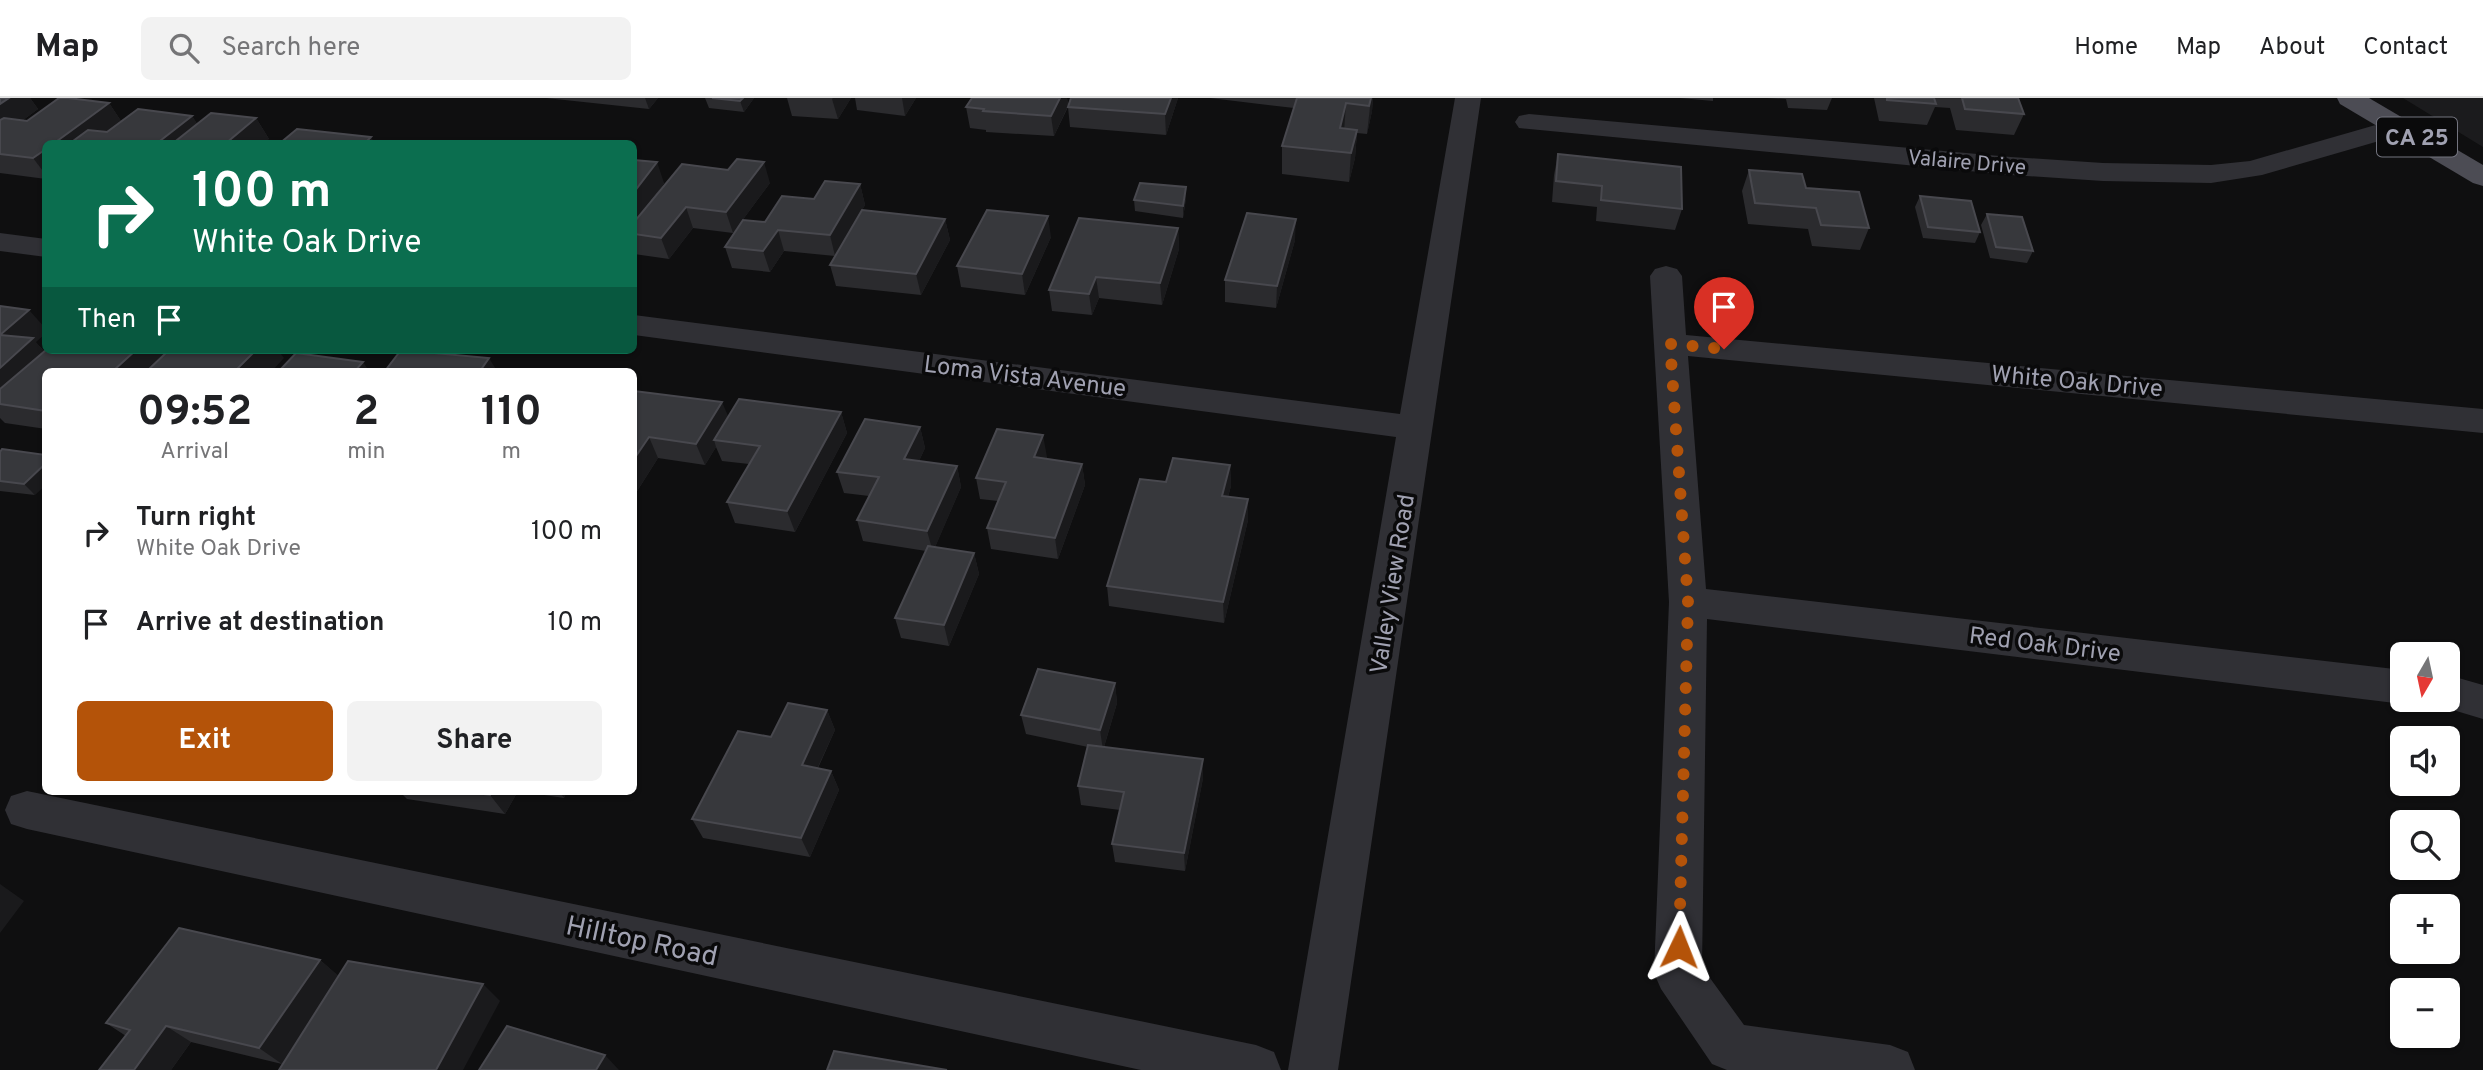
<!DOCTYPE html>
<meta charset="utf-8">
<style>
:root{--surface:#fff;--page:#f2f2f2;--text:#202124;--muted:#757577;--line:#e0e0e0;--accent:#b45309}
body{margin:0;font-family:Overpass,sans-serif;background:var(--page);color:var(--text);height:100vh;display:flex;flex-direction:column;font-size:26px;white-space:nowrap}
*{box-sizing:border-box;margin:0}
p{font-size:23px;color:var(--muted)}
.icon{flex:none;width:38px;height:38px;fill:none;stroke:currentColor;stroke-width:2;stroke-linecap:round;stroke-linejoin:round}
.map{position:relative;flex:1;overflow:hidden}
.sheet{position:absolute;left:42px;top:270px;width:595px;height:427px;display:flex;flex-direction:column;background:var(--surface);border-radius:10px;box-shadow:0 2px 5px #0004}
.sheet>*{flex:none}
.hud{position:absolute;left:42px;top:42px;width:595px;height:214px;border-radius:10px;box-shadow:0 2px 5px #0004;background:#0b6e4f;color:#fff;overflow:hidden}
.needle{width:46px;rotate:189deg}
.buttons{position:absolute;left:2390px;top:544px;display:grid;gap:14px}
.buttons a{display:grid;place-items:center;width:70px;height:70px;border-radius:10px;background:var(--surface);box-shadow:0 2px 5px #0004;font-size:35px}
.pin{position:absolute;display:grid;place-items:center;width:60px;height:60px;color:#fff;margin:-72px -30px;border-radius:50% 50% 50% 0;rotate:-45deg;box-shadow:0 0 7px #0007}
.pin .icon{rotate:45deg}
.me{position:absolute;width:77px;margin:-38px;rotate:2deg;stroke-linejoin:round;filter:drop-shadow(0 0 5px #0008)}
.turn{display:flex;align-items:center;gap:24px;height:147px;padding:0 35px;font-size:32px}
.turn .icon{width:91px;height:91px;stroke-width:2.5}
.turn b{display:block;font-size:49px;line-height:60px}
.then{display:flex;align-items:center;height:66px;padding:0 35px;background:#0003;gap:14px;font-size:26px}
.eta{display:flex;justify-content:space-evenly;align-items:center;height:119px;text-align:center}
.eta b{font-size:42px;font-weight:700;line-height:49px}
.action{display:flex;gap:14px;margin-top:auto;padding:14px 35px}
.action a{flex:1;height:80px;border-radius:10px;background:var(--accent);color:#fff;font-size:28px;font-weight:700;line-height:80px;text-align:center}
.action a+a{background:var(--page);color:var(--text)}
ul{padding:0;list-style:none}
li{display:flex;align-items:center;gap:21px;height:91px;padding:0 35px}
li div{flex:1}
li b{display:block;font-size:26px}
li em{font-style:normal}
header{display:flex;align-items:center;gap:42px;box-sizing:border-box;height:98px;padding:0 35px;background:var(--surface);border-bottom:2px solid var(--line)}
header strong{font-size:33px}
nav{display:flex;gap:38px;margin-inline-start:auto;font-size:24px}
.search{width:490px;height:63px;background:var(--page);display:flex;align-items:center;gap:18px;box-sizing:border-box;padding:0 24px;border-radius:10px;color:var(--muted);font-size:26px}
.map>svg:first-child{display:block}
</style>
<header>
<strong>Map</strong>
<div class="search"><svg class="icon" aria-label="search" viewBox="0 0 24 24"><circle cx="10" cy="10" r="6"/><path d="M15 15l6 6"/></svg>Search here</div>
<nav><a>Home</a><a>Map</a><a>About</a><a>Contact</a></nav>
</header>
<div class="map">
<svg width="2483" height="972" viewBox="0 0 2483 972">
<rect width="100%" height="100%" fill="#0f0f10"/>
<!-- built -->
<polygon fill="#1b1b1d" points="2402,0 2483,0 2483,49 2403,0"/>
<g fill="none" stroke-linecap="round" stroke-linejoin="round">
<!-- minor -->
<g fill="#303035" fill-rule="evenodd">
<polygon points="1455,0 1481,0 1338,972 1288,972 1396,339 634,237 634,217 1400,316"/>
<polygon points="1529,16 2011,59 2103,65 2211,67 2250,63 2400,20 2410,22 2414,28 2410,34 2262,77 2211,85 2103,83 2011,77 1519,30 1515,24 1519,18"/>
<polygon points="0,135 46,141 46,159 0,153"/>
<polygon points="1666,168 1677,171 1682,178 1686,237 2483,311 2483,335 1688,258 1706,491 2403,572 2403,602 2414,602 2403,606 1707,521 1702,869 1744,927 1890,947 1908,954 1915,972 1727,972 1712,966 1661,891 1654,875 1669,504 1650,178 1655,171"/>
<polygon points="2448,577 2483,587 2483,621 2433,606 2432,602 2448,602"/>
<polygon points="27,693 1256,947 1274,954 1281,972 1141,972 27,731 11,726 5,712 11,698"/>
</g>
<!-- major -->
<polygon fill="#4c4c54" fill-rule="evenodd" points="2337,0 2369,0 2483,67 2483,88 2473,85 2340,6"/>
</g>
<!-- wall -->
<g fill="#2b2b2e">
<polygon points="0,0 30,0 38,11 23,22 27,23 109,5 121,23 192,18 197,26 256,20 269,41 46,46 46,81 0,75"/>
<polygon points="546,0 658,0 649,11"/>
<polygon points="705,0 754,0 744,14 709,10"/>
<polygon points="787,0 851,0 838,21 792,18"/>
<polygon points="855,0 916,0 905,18 857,12"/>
<polygon points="1067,0 1068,7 1071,0 1178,0 1166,37 1070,29 1068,9 1054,38 986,34 986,32 970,30 966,9"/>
<polygon points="1210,0 1373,0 1372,13 1367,36 1357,35 1355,60 1349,84 1282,76 1282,48 1294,10"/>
<polygon points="1680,0 1713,0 1713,3"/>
<polygon points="1767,0 1832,0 1827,12 1788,10 1786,1"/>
<polygon points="1874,0 2018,0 2024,16 2014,37 1956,32 1950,10 1935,9 1927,27 1879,23"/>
<polygon points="1558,56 1682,111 1675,132 1596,123 1597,109 1552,104 1554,77"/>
<polygon points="634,62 664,85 650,105 770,85 733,135 693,130 669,161 634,156"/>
<polygon points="1749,72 1806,90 1869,130 1860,152 1812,148 1808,131 1748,126 1742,93"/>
<polygon points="860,86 865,107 862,112 945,121 950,142 921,197 836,188 830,167 835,158 784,153 770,174 732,170 725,149 765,124 814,101"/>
<polygon points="1920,98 1980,134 1975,145 1923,140 1915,109"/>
<polygon points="1186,100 1183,120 1135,113 1134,102"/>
<polygon points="1987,116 2033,153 2027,165 1990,160 1981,127"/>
<polygon points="1178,130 1179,151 1162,207 1099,200 1092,217 1052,213 1049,192"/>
<polygon points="1051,139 1025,197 961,189 957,168"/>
<polygon points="1295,142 1276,210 1225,204 1225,182"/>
<polygon points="0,208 44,253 96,253 284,260 46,273 46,331 5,325 0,320"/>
<polygon points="634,293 728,318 841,314 847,335 795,434 735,425 727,404 749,366 722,363 716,349 705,367 658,360 634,398"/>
<polygon points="920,329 925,350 919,363 957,368 961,389 935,449 974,455 979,476 949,548 901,540 895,520 926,453 863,443 857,422 869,398 844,395 837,374"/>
<polygon points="0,354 35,397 0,393"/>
<polygon points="1047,359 1046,361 1082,366 1085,387 1058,461 991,451 987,430 998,403 980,401 976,380"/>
<polygon points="1230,367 1231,388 1228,399 1248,401 1248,422 1224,525 1109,508 1107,488 1166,384"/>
<polygon points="1115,585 1117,605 1104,649 1203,661 1203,680 1185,773 1115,764 1112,746 1120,712 1081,707 1078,688 1088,649 1026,636 1021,617"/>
<polygon points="827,612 835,632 818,670 831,673 839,692 810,759 703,740 692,721 771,639"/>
<polygon points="399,693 567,693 564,700 518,693 505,716 407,701"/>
<polygon points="320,862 338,878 500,903 299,940 282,966 191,944 171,972 99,972 126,938 106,925"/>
</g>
<!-- shaded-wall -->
<g fill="#1a1a1c">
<polygon points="9,0 30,0 38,11 0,39 0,6"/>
<polygon points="645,0 658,0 649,11"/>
<polygon points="743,0 754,0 744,14 740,3"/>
<polygon points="833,0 851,0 838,21 832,1"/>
<polygon points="902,0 916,0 905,18"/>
<polygon points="1060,0 1067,0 1068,8 1054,38 1051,18"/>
<polygon points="1171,0 1178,0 1166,37 1165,16"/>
<polygon points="1371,0 1373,0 1372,13 1367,36"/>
<polygon points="109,5 123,26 96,46 53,46"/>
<polygon points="1346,5 1344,34 1340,30"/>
<polygon points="192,18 206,38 196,46 156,46"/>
<polygon points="256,20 269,41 264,46 225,46"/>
<polygon points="1357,32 1355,60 1349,84 1351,55"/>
<polygon points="371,39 375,46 364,46"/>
<polygon points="46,51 46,77 33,60"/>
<polygon points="657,64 664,85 634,126 634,94"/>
<polygon points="764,64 770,85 733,135 726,114"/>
<polygon points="860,86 865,107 835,158 830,137"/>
<polygon points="1186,89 1186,100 1183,120 1183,108"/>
<polygon points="686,109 693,130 669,161 661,140"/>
<polygon points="1048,118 1051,139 1025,197 1022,176"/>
<polygon points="945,121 950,142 921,197 916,176"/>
<polygon points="1296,121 1295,142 1276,210 1277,188"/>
<polygon points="1178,130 1179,151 1162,207 1160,185"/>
<polygon points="778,132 784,153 770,174 763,153"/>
<polygon points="1096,179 1099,200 1092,217 1089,196"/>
<polygon points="29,212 46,231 46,235 36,244 51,262 0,306 0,237"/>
<polygon points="136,252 176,252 154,273 113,273"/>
<polygon points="256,252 278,252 284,260 272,273 235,273"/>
<polygon points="489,260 497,273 480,273"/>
<polygon points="363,264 369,273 355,273"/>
<polygon points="722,304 731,325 714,342 716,349 705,367 696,346"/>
<polygon points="841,314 847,335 795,434 787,413"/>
<polygon points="920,329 925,350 910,382 904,361"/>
<polygon points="1043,337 1047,359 1038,381 1034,359"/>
<polygon points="649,339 658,360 634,398 634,361"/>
<polygon points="46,365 46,387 35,397 24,386"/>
<polygon points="1082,366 1085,387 1058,461 1055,440"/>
<polygon points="1230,367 1231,388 1222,419 1222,398"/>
<polygon points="957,368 961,389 933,454 927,433"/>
<polygon points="1248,401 1248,422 1224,525 1223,504"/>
<polygon points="974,455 979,476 949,548 944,527"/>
<polygon points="1115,585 1117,605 1103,652 1100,632"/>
<polygon points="827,612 835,632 810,686 802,667"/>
<polygon points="1203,661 1203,680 1185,773 1184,755"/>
<polygon points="831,673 839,692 810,759 801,740"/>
<polygon points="492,693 518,693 505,716 490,697"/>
<polygon points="559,693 567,693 564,700"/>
<polygon points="0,786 24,803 0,835"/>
<polygon points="320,862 340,879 282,966 259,950"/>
<polygon points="483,886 500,903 463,972 436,972"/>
<polygon points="166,928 191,944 171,972 134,972"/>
<polygon points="605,957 619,972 596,972"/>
</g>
<!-- building -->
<g fill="#37383c" stroke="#48484e" stroke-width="2">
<polygon points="0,0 9,0 0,6"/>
<polygon points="59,0 68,0 109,5 53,46 46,46 46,51 33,60 0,56 0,22 4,20 27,23"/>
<polygon points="712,0 743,0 740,3"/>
<polygon points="972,0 1060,0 1051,18 983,13 984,11 966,9"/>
<polygon points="1071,0 1171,0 1165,16 1068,9"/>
<polygon points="1297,0 1371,0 1369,8 1346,5 1340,30 1357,32 1351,55 1282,48"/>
<polygon points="1887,0 1934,0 1936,6 1887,2"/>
<polygon points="1962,0 2018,0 2024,16 1965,11"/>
<polygon points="138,11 192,18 156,46 69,46 88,32 107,34"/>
<polygon points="211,15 256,20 225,46 172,46"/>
<polygon points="297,31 371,39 364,46 279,46"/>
<polygon points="1558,56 1681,69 1682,111 1601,102 1602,88 1556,83"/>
<polygon points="737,61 764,64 726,114 686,109 661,140 634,136 634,124 682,66 728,72"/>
<polygon points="634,62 657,64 634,94"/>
<polygon points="1749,72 1802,76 1806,90 1859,94 1869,130 1821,127 1816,110 1755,105"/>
<polygon points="825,83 860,86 830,137 778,132 763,153 725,149 743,122 765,124 782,98 814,101"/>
<polygon points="1140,85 1186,89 1183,108 1134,102"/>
<polygon points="1920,98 1971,103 1980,134 1928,129"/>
<polygon points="862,112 945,121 916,176 830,167"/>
<polygon points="987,112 1048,118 1022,176 957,168"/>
<polygon points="1247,115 1296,121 1277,188 1225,182"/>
<polygon points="1987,116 2022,119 2033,153 1996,149"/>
<polygon points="1079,120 1178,130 1160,185 1096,179 1089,196 1049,192"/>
<polygon points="0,208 29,212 0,237 33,240 0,270"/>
<polygon points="46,252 96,253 97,252 136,252 113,273 46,273 46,313 0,306 0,291"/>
<polygon points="169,252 256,252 235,273 147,273"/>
<polygon points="401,252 489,260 480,273 385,273"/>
<polygon points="296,255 363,264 355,273 279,273"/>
<polygon points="634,293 722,304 696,346 649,339 634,361"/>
<polygon points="739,301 841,314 787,413 727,404 760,348 714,342"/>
<polygon points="865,321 920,329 904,361 957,368 927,433 857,422 879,379 837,374"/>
<polygon points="997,331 1043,337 1034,359 1082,366 1055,440 987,430 1006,384 976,380"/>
<polygon points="2,351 46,357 46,365 24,386 0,383 0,354"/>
<polygon points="1173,360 1230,367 1222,398 1248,401 1223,504 1107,488 1140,381 1166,384"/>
<polygon points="928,448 974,455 944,527 895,520"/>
<polygon points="1038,571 1115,585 1100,632 1021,617"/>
<polygon points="788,605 827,612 802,667 831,673 801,740 692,721 738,633 771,639"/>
<polygon points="1088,647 1203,661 1184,755 1112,746 1124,694 1078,688"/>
<polygon points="463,693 492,693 490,697"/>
<polygon points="179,830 320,862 259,950 166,928 134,972 99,972 130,932 106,925"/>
<polygon points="348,863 483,886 436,972 279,972"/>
<polygon points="507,928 605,957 596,972 479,972"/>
<polygon points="834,953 947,972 827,972"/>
</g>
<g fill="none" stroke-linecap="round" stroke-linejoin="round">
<!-- route -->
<polyline stroke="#b45309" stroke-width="12" stroke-dasharray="0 21.6" points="1679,849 1688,504 1670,246 1724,251"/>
</g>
<g text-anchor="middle" stroke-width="7" stroke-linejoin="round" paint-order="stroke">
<!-- far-street labels -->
<g font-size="21" fill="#a0a1b1" stroke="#0a0a0b">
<text transform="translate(1967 64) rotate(5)" y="7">Valaire Drive</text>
</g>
<!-- shield labels -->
<rect fill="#0a0a0b" stroke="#73747f" stroke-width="2" x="2377" y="19.5" width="80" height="39" rx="5"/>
<g font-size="23" font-weight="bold" fill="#a0a1b1">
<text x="2417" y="47">CA 25</text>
</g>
<!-- street labels -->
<g font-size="24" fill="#a0a1b1" stroke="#0a0a0b">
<text transform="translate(1025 278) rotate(7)" y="8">Loma Vista Avenue</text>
<text transform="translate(2077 283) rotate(5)" y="8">White Oak Drive</text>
<text transform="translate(1392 486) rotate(-81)" y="8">Valley View Road</text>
<text transform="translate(2045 546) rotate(7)" y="8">Red Oak Drive</text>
</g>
<!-- near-street labels -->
<g font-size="28" fill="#a0a1b1" stroke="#0a0a0b">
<text transform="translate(642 842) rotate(12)" y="10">Hilltop Road</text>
</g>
</g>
</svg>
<div class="buttons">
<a><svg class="needle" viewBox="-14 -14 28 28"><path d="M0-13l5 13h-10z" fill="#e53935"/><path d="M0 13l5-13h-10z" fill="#757577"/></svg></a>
<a><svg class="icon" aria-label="sound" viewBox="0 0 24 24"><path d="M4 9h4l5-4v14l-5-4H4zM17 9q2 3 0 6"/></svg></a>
<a><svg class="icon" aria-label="search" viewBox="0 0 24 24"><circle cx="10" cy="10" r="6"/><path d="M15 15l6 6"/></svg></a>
<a>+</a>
<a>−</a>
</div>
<div class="pin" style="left:1724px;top:251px;background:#d93025"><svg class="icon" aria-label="arrive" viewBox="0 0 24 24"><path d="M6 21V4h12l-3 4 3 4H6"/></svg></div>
<svg class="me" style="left:1679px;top:849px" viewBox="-20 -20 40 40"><path d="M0-17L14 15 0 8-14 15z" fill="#b45309" stroke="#fff" stroke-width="4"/></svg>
<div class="hud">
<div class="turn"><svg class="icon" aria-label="right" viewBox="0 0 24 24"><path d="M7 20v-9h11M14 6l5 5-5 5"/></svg><div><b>100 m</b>White Oak Drive</div></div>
<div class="then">Then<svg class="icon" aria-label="arrive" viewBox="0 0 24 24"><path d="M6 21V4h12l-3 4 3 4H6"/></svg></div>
</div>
<section class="sheet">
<div class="eta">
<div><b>09:52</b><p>Arrival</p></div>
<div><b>2</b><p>min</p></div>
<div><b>110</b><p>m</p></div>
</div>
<ul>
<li><svg class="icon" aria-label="right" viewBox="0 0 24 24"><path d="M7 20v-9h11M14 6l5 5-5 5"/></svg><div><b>Turn right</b><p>White Oak Drive</p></div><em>100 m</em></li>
<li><svg class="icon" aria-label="arrive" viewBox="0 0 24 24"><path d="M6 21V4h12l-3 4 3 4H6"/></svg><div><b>Arrive at destination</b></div><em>10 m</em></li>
</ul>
<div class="action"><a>Exit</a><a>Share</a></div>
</section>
</div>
